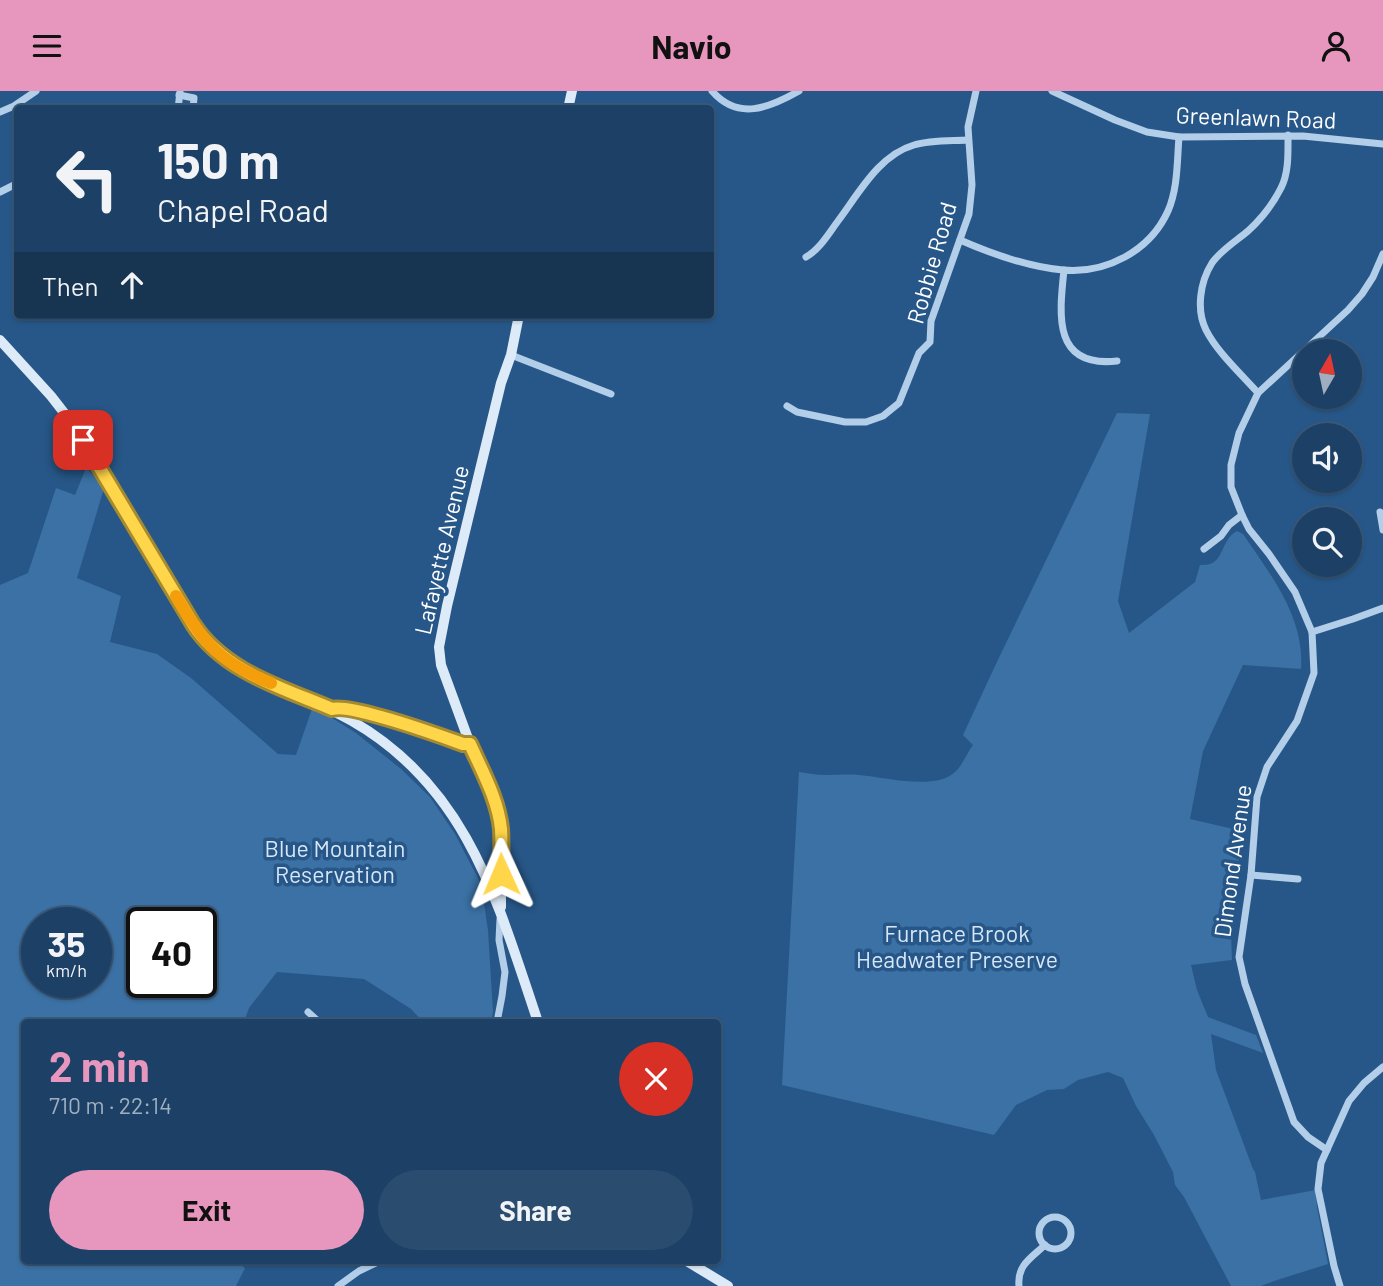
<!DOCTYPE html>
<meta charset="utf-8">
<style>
:root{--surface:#1d4166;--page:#2a4c6f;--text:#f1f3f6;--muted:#a0afbf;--line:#3b5a7a;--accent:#e797bd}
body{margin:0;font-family:Barlow,sans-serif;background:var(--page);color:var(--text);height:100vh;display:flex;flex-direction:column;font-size:26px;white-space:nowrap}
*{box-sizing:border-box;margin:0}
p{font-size:23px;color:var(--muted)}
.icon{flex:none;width:38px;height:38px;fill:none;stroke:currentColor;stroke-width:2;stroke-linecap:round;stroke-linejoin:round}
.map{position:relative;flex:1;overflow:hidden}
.panel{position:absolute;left:21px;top:928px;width:700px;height:245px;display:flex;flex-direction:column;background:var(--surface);border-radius:7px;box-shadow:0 2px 5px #0004,0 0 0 2px var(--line)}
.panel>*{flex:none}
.guide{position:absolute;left:14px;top:14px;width:700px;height:214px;border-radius:7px;box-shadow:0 2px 5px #0004,0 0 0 2px var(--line);background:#1d4166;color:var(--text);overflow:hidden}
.needle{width:46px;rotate:9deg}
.tools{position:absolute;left:1292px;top:248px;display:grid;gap:14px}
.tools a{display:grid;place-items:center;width:70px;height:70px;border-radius:50%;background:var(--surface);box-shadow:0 2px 5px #0004,0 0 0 2px var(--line);font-size:35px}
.speed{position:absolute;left:21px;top:816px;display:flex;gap:14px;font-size:35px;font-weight:700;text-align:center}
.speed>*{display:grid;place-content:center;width:91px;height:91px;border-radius:50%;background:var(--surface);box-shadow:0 2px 5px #0004,0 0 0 2px var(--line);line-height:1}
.speed small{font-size:18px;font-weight:400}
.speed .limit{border:4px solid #111;border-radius:10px;background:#fff;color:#111}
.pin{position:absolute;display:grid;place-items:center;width:60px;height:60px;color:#fff;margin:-30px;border-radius:14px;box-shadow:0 4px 10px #0006}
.me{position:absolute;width:77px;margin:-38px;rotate:359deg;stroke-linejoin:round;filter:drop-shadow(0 0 5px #0008)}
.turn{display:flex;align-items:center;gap:24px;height:147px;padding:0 28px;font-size:32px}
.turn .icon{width:91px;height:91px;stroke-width:2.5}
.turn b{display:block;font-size:49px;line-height:60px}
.then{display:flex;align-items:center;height:66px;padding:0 28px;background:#0003;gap:14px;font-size:26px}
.round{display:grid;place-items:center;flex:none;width:74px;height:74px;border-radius:37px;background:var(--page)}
.headline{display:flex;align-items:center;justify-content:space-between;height:119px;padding:0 28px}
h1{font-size:42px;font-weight:700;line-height:52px;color:var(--accent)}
.action{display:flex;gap:14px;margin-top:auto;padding:14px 28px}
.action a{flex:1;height:80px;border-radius:42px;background:var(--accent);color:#111;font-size:28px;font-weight:700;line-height:80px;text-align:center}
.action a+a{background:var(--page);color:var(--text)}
header{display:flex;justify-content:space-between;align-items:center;height:91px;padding:0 28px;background:var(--accent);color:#111;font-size:32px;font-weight:700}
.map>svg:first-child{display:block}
</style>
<header><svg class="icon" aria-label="menu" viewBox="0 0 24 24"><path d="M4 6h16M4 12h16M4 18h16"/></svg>Navio<svg class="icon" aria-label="person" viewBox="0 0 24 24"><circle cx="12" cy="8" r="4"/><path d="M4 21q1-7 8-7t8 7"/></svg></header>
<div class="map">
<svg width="1383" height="1195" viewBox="0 0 1383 1195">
<rect width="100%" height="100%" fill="#275788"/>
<!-- green -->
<g fill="#3b71a4" fill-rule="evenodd">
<path d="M1117,322L1150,323L1118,510L1129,542L1195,491L1200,474C1226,476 1219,449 1237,440L1243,443C1270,483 1305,526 1301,578L1243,574L1203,660L1190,728L1242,740L1231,842L1232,869L1191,874L1197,899L1208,926L1256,944L1263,962L1211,943L1216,979L1253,1078L1255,1081L1261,1109L1316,1099L1317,1116L1328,1173L1274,1190L1261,1195H1231L1184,1106L1175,1094L1173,1081L1154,1044L1136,1015L1123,987L1108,981L1078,989L1064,998L1047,999L1016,1014L994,1044L782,994L799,681C808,682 817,684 826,684C837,684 848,683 859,684C884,686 935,700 955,681C962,675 967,662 973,654L963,644L995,575Z"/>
<path d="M86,377L105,394L77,487L121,505L110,551L157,563L191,587L278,663L296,664L313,615L356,642L401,678L430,706L455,743L481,793L488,839L493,921L491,931H423L411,918L364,888L277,881L249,917L244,931H24V1169H234L245,1177L236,1195H0V494L28,482L56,397L75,404ZM37,831H96V891H37ZM142,831H201V891H142Z"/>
</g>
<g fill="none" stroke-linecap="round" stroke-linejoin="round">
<!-- street -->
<g stroke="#b2cee9" stroke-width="7">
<path d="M712,0C738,30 769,17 799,0"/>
<polyline points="1052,0 1115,29 1147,41 1179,46 1303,45 1383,53"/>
<polyline points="179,4 194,7 193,18"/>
<polyline points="178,18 180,1"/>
<polyline points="0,21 14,15 36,0"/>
<polyline points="0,101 18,92"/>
<path d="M960,149C992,163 1028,176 1063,179C1106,183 1150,160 1168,120C1178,97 1177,70 1179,46"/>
<path d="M806,166C820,158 829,142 838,130C859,102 879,64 914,54C930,49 950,50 968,49"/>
<path d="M1064,179C1059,225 1053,277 1117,270"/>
<polyline points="511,264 611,303"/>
<path d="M1258,302C1241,283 1217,261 1206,239C1196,219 1200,191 1212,172C1221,159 1236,150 1248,140C1261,128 1273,113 1281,97C1289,82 1288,61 1288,44"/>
<polyline points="787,315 797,321 845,331 866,331 883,325 899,312 919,262 930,251 931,230 969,123 972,94 968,36 976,0"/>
<polyline points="1380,421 1383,439"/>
<polyline points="1204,458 1221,445 1229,434 1242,424"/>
<polyline points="1312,541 1353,528 1383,517"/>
<path d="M332,619C350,612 441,645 463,653H470"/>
<polyline points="1251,784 1298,788"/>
<polyline points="308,921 319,931"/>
<polyline points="497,931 502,905 505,881 499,849 500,828"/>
<polyline points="1327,1059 1308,1046 1294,1031 1245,893 1239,866 1251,784 1257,706 1267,676 1297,630 1314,582 1312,541 1295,501 1269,463 1249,438 1242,424 1231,396 1231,374 1239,342 1258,302 1348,219 1362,203 1373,186 1383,163"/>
<circle cx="1055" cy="1142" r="16"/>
<polyline points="338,1195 359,1180 382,1169"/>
<path d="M1019,1195C1017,1174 1031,1167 1045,1154"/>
<polyline points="1340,1195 1334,1175 1318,1098 1321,1072 1349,1010 1364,992 1383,976"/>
</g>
<!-- secondary -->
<g stroke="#ddeaf7" stroke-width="10">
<polyline points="568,18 572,0"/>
<path d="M0,249L51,305L72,332L95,367L188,526C196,539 204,550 215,560C251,592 310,605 352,630C469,697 498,813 538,931"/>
<polyline points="501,816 501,737 497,722 489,696 470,653 441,574 439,556 447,515 501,292 511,264 519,224"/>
<polyline points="685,1169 728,1195"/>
</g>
</g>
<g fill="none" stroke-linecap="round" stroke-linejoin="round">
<defs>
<path id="route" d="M83,349L193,533C224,581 283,597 332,618C350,612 441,645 463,653H470C482,680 498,708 501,738C502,753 501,768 501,783"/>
</defs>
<!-- route casing -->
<use href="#route" stroke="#a68a30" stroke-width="18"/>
<!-- route -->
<use href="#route" stroke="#ffd54a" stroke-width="12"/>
<!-- slow -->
<path stroke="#f59e0b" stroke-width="12" d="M176,505C203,552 219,571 271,592"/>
</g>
<g text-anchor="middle" stroke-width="7" stroke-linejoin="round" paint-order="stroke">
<!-- street labels -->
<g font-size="23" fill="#fff" stroke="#275788">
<text transform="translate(1256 27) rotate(2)" y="8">Greenlawn Road</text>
<text transform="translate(932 172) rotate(-74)" y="8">Robbie Road</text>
<text transform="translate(442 459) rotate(-77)" y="8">Lafayette Avenue</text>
<text transform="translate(1233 770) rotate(-82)" y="8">Dimond Avenue</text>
</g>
<!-- park labels -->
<g font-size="23" fill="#d6e7f7" stroke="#275788">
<text x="335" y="766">Blue Mountain<tspan x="335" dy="26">Reservation</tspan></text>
<text x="957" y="851">Furnace Brook<tspan x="957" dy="26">Headwater Preserve</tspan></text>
</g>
</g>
</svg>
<div class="tools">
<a><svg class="needle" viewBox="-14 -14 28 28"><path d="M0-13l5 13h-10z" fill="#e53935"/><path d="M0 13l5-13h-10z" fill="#a0afbf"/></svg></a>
<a><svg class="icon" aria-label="sound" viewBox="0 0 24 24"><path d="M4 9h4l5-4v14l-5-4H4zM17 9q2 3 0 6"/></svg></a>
<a><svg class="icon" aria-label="search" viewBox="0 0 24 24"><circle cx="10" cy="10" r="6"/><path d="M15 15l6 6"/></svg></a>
</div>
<div class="speed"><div>35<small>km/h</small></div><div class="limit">40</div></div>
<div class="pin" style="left:83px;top:349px;background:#d93025"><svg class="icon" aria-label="arrive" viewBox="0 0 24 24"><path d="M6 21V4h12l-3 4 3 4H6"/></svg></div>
<svg class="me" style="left:501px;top:783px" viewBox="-20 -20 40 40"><path d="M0-17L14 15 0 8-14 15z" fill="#ffd54a" stroke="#fff" stroke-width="4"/></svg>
<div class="guide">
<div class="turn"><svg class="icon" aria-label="left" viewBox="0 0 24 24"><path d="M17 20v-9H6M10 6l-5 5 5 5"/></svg><div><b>150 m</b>Chapel Road</div></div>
<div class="then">Then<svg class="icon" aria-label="ahead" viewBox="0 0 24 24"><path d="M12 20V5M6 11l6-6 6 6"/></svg></div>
</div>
<section class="panel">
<div class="headline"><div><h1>2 min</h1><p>710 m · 22:14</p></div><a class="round" style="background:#d93025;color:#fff"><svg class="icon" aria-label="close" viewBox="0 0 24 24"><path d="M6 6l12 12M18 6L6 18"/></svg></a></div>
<div class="action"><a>Exit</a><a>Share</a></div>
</section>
</div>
